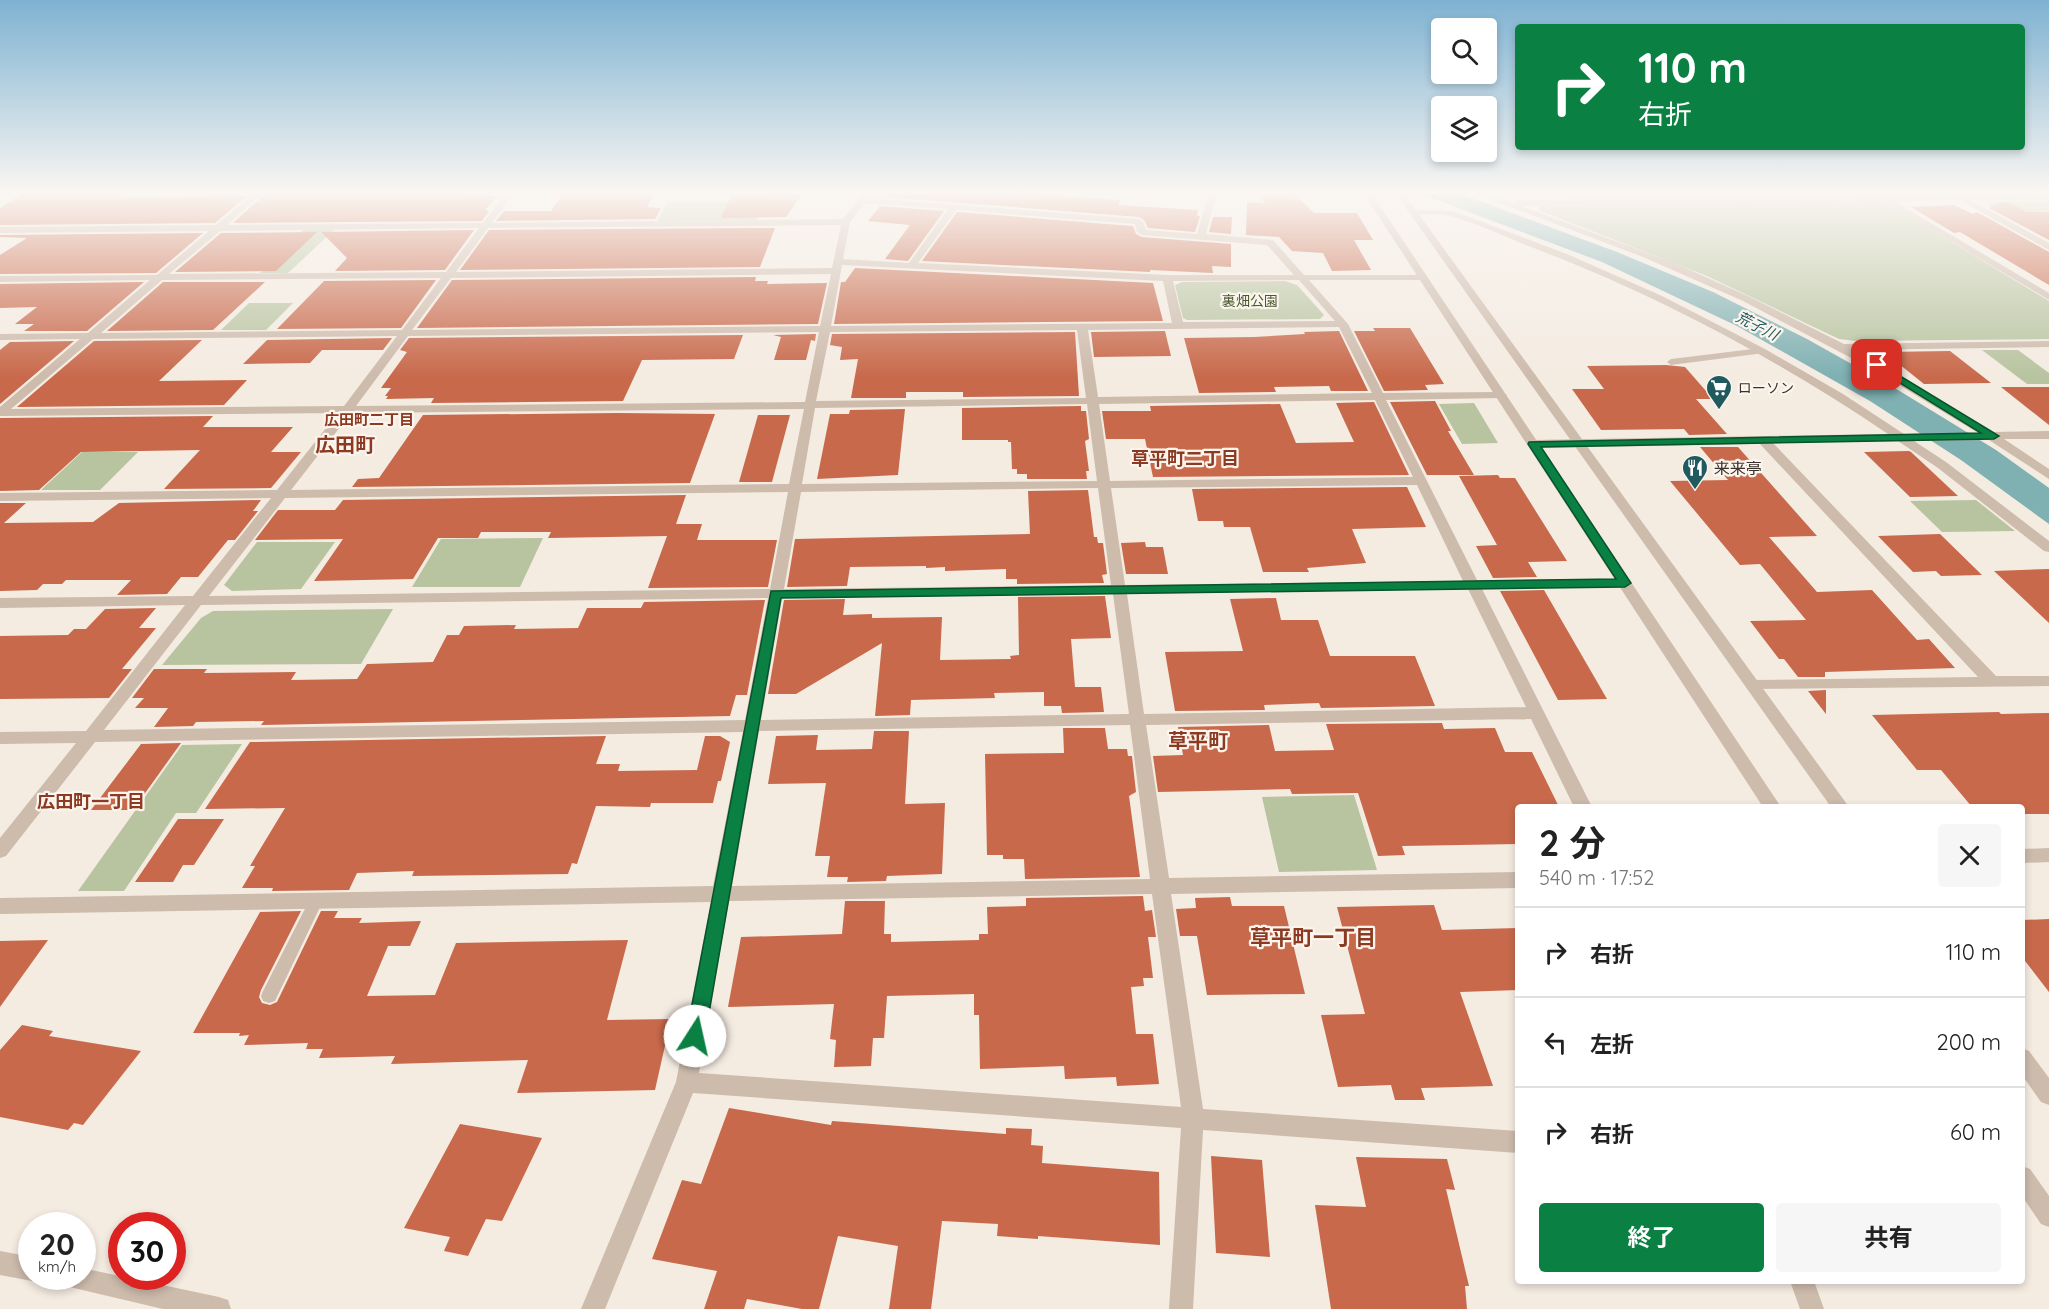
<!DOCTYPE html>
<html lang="ja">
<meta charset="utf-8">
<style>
:root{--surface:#fff;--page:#f6f6f6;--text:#222;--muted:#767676;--line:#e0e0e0;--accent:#0b8043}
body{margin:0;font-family:Quicksand,"Noto Sans JP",sans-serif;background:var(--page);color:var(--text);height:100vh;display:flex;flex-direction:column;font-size:22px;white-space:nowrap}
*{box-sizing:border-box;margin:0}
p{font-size:20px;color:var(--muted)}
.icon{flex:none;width:33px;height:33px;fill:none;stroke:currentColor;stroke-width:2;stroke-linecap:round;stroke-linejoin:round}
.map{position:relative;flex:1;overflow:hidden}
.sheet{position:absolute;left:1515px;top:804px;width:510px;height:480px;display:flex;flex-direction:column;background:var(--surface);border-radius:6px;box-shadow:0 3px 9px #0003}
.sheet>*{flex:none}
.hud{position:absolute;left:1515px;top:24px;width:510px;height:126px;border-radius:6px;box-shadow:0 3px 9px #0003;background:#0b8043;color:#fff;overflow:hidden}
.fabs{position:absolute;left:1431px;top:18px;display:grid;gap:12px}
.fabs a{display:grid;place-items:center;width:66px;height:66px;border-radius:6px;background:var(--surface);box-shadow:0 3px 9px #0003;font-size:30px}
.speed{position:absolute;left:18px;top:1212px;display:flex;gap:12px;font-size:30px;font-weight:700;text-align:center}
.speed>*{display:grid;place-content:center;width:78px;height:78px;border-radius:50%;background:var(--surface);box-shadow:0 3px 9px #0003;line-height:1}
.speed small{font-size:15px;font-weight:400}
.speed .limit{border:9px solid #d22;background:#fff;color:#111}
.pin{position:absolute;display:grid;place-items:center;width:51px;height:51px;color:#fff;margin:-26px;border-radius:12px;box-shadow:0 3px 9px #0006}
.me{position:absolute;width:66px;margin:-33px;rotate:10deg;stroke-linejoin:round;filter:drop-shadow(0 0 4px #0008)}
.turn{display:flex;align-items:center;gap:21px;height:126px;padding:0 24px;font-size:27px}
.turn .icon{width:78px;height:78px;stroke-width:2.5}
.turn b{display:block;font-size:42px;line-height:51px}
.round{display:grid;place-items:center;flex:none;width:63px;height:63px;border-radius:6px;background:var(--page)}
.overview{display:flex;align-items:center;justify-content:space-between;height:102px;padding:0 24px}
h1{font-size:36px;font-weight:700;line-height:45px}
.button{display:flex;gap:12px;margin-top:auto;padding:12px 24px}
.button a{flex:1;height:69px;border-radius:6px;background:var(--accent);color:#fff;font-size:24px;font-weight:700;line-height:69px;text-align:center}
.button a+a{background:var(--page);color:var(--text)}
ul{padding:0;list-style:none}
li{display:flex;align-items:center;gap:18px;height:90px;padding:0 24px;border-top:2px solid var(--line)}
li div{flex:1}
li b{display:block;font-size:22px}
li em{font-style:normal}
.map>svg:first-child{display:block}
</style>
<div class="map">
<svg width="2049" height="1309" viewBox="0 0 2049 1309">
<rect width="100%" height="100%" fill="#f4ebe1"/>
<!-- green -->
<g fill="#b8c4a0">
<polygon points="764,201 757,220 657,221 667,202"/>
<polygon points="1877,201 1887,203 2049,301 2049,339 1855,341 1839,339 1707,276 1538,210 1540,206"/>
<polygon points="2049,201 2049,211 2031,212 2049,223 2034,231 1988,206 1990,202"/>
<polygon points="303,230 334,230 288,273 260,273"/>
<polygon points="1285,281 1297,285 1324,315 1320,319 1187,320 1183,318 1175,285 1182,282"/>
<polygon points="249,303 293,303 266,330 221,330"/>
<polygon points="1982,350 2018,350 2049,373 2049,384 2027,384"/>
<polygon points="1474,403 1498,443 1462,444 1439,404"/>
<polygon points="82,452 138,452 100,490 41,490"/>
<polygon points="1976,500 2015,531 1942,532 1910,501"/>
<polygon points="543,538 520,587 412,587 441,539"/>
<polygon points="257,542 335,542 301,589 232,591 224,585"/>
<polygon points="393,609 361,664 162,665 201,618 213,611"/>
<polygon points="242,744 196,813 176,813 124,891 78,891 182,745"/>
<polygon points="1354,795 1377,870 1279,872 1262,797"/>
</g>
<!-- water -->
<polygon fill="#7fb0b2" points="1421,194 1461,194 1617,252 1713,292 1807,339 1898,390 1996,450 2049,488 2049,524 1961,460 1870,401 1737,326 1602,262"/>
<!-- building -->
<g fill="#c8694b">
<polygon points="23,194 123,194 118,197 247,196 215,223 0,225 0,208"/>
<polygon points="270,194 461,194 460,195 497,196 485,210 489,211 482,221 233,223 263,196"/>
<polygon points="563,194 654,194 647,207 661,208 655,219 496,221 504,211 551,211"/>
<polygon points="763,194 802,194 786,217 721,218 731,196 762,196"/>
<polygon points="891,194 1030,194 1120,200 1118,205 1198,210 1197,216 1200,216 1195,232 1148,228 1144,220 1139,217 888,197"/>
<polygon points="1295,194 1314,213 1357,213 1373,240 1354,240 1371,270 1332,271 1323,253 1292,251 1279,237 1246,235 1247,202 1265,203 1259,197"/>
<polygon points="2003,202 2012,204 2026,212 2049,212 2049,240 1989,208"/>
<polygon points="1954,205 1973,214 1977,212 2049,252 2049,285 1960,232 1954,233 1911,207"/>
<polygon points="880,206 944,211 908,261 885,259 910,225 868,221"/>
<polygon points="957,212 1133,226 1136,234 1142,237 1231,244 1231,267 1212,266 1213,273 1150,270 1150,272 922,261"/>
<polygon points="1213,217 1232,217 1231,234 1209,232"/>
<polygon points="775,228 760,267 460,270 489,230"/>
<polygon points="474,230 445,270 335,271 347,258 321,232"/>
<polygon points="317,232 276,271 175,272 221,233"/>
<polygon points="203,233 156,273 0,274 0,255 27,238 0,237 0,235"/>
<polygon points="855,268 1153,283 1163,321 834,324 841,282 845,282"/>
<polygon points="756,277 755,281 768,281 767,284 827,283 818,324 417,328 452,280"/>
<polygon points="436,280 401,328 277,329 324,281"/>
<polygon points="144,282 87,331 24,331 34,324 15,324 37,307 0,308 0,284"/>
<polygon points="163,282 265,282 213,330 107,331"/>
<polygon points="1373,328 1410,328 1444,384 1425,385 1428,390 1384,391 1354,331 1375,331"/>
<polygon points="1165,331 1171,356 1094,357 1091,332"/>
<polygon points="1339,331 1368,391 1331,391 1329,386 1274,387 1276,392 1199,393 1184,338 1254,337 1305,334 1304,332"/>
<polygon points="1075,332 1079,396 963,397 963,392 906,392 906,398 851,398 858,359 840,360 842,347 830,345 832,334"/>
<polygon points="816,334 815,341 811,340 806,360 774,360 781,337 773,335"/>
<polygon points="743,335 734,359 642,360 623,401 431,403 434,398 386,399 388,396 385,396 391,388 381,388 407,352 400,350 409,338"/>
<polygon points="392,338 383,350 322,350 310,363 243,364 267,340"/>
<polygon points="202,340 159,381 247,380 224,405 17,407 94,341"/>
<polygon points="74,341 0,404 0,350 10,342"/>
<polygon points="1950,351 1991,383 1924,384 1884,352"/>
<polygon points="1666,365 1685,367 1713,399 1696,399 1727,434 1689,435 1684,429 1601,430 1572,389 1604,389 1587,366"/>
<polygon points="2001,387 2049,387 2049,425"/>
<polygon points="1435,401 1451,431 1448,431 1474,475 1427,475 1390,402"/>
<polygon points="1374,402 1409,475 1153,477 1145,439 1106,439 1102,411 1151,411 1150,406 1280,404 1296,443 1354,442 1336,403"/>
<polygon points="1081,406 1081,411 1086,411 1089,439 1085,441 1089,471 1086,471 1087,479 1027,479 1027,474 1017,474 1017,469 1012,469 1011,442 1008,442 1008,440 962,440 962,408"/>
<polygon points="905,409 898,475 817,479 830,414 849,414 850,410"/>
<polygon points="618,413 715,414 690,483 352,487 358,479 379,478 423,415"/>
<polygon points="758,415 790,415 772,482 739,482"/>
<polygon points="213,416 203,427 293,427 271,452 301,452 271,488 164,489 200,450 81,452 39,490 0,491 0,418"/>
<polygon points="1700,447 1738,447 1817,536 1769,537 1817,592 1872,590 1917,640 1929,639 1955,668 1825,672 1825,677 1798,677 1784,659 1779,659 1750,621 1806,620 1760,564 1740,565 1670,481 1728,480"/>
<polygon points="1909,451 1911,452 1958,496 1910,497 1864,452"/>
<polygon points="1498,475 1500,478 1515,478 1567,561 1528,562 1537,577 1493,578 1476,546 1497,545 1459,476"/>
<polygon points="1407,487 1426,527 1352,529 1366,563 1307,568 1309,572 1263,572 1250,527 1224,527 1223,521 1198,521 1192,489"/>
<polygon points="1088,490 1094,537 1097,537 1098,543 1103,543 1107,574 1102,575 1104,583 1017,584 1017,579 1006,579 1006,569 945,571 945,567 926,568 926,566 850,567 847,586 787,587 795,539 1030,534 1028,491"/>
<polygon points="686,495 676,524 702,524 697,540 777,540 768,587 648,588 667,536 548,538 551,532 481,532 478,538 438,538 413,579 314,581 343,539 255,540 278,510 335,510 343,500"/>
<polygon points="261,500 253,511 258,511 235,540 228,540 198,577 181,577 167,594 117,595 131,580 66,580 62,584 43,584 37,590 0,591 0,503 26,503 4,523 93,522 119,503"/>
<polygon points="1940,534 1982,575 1941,576 1936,571 1913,572 1878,536"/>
<polygon points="1145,542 1146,547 1163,547 1168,574 1126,574 1121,543"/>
<polygon points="2049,569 2049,623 1994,571"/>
<polygon points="1544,590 1607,699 1558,700 1500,591"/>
<polygon points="1105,596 1111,638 1071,639 1075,687 1101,687 1104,712 1062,713 1061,706 1044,706 1044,692 994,693 995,698 911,700 910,715 875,716 882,643 796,694 768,694 784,600 845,599 843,615 872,614 872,618 942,617 940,660 1011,659 1010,656 1019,655 1018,597"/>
<polygon points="1276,598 1281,620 1318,620 1330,656 1415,656 1435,706 1321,708 1319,703 1264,705 1265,710 1175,711 1165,652 1243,651 1230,599"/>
<polygon points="765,600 747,695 736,695 730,716 261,725 264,721 196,722 193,726 154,727 168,708 135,708 144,698 132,698 154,669 207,669 204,673 296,672 291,680 357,679 367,664 433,662 447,635 459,635 464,626 516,625 514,629 578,628 587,608 641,608 644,602"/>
<polygon points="156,608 139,628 156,628 122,669 132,669 109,698 0,699 0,636 68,635 74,629 86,629 105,609"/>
<polygon points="1826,690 1826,714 1808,691"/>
<polygon points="1999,712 2001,714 2049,713 2049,814 2022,814 2022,807 1972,807 1941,770 1917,770 1872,715"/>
<polygon points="1442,723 1444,729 1495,728 1505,752 1532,752 1559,807 1518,807 1518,844 1402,846 1405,855 1378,856 1358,793 1292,794 1290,789 1158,792 1153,756 1183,755 1178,727 1269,725 1275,751 1334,750 1326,724"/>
<polygon points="1063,728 1105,728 1108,749 1127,749 1128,756 1132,756 1136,792 1129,796 1140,877 1025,879 1024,859 1003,859 1003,855 987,855 985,754 1064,753"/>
<polygon points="874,731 909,731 905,804 945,803 942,874 887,876 886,881 847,882 848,877 827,877 830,856 815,856 826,783 768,784 776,736 818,735 816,750 872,749"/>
<polygon points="606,736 596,764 620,764 618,771 697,770 705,736 720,736 730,742 721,781 718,781 713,803 651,803 650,807 596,806 577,864 572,863 568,874 412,876 414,871 357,873 349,890 272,891 273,888 242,888 255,866 250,866 285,808 205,809 250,742"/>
<polygon points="181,743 133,810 91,810 141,744"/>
<polygon points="178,819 224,819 194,865 183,865 173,882 135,882"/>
<polygon points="1143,896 1145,911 1152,910 1156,937 1148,937 1153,978 1143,978 1144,986 1131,987 1136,1034 1153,1034 1159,1084 1117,1086 1116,1077 1065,1079 1064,1066 980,1069 979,1015 974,1015 974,994 887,996 884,1038 873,1038 871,1066 834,1067 836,1040 830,1039 834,1004 728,1007 741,937 842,934 845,901 885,901 884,934 891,934 891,942 979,940 979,934 988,934 987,907 1026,906 1026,898"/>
<polygon points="1230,897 1232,906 1284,906 1305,994 1207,995 1197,936 1180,936 1176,909 1196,908 1195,898"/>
<polygon points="1434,905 1442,930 1518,928 1518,990 1460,992 1493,1086 1421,1088 1425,1100 1395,1100 1391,1085 1338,1087 1321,1015 1365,1014 1337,907"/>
<polygon points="301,911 261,990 259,997 262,1003 270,1005 277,1002 321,911 338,911 334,918 362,918 359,923 421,921 410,946 388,946 367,996 435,995 456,943 628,940 607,1020 671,1019 655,1090 517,1093 528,1060 391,1064 395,1056 319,1058 323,1049 306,1049 308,1043 244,1045 249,1035 239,1036 240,1033 193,1033 260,912"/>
<polygon points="2049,919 2049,992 2022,957 2022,920"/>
<polygon points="48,940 0,1007 0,941"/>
<polygon points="22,1025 53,1031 49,1036 141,1051 83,1125 74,1123 68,1130 0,1117 0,1050"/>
<polygon points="729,1108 831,1125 832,1121 1006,1134 1006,1128 1032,1129 1031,1145 1043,1146 1042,1163 1159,1172 1160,1245 1038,1236 1038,1239 997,1236 998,1224 942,1221 931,1309 889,1309 898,1246 838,1236 819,1309 802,1309 747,1299 744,1309 704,1309 717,1271 652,1259 682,1180 701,1184"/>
<polygon points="460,1124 542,1138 502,1221 486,1219 468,1256 444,1251 450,1237 404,1228"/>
<polygon points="1211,1156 1262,1160 1270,1257 1216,1253"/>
<polygon points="1356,1157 1447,1159 1455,1190 1446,1189 1469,1286 1465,1286 1467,1309 1331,1309 1315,1205 1366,1207"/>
</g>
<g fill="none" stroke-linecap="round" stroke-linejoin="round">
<!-- service -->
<g fill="#cdbbac" fill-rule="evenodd">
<polygon points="1761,348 1765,351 1764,353 1671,365 1667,362 1671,359"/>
<polygon points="316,895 321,897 323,901 275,1001 269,1003 263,1001 261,996 263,991 311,897"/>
</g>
<!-- minor -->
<g fill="#cdbbac" fill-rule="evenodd">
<path d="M253,194H262L227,225L483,223L505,194H513L492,223L843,219L863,194H871L868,198L1139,219L1143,222L1146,230L1197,234L1208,194H1216L1206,234L1273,240L1304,275H1426V279L1423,280H1309L1348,324L1383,393L1501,392L1507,395L1501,398L1386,400L1477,580L1625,579L1632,583L1625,587L1482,589L1592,807H1574L1531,719L1146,725L1169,878L1518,872V888L1171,894L1203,1109L1518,1131V1153L1203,1130L1193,1309H1169L1181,1128L693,1093L605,1309H581L676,1082L711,902L0,914V898L713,886L743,732L95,742L6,856L0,858V838L76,743L0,744V732L86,731L185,605L0,608V598L193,596L271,498L0,501V493L277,490L338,413L0,416V407L80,339L0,340V334L88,333L150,280L0,282V276L157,275L209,231L0,233V227L216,225ZM865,203L948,209L909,263L843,259L850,222ZM956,210L1135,224L1137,232L1142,235L1267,245L1294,275H1167L918,263ZM841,225L832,268L456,272L488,228ZM479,228L446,272L169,274L220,231ZM842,265L1163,281L1172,323L831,326ZM831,274L820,326L412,330L451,278ZM441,278L402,330L101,333L162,280ZM1299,280L1335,321L1183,322L1173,281ZM1339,327L1372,393L1098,397L1088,330ZM1077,330L1086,398L816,401L830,332ZM819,332L805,402L356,406L408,336ZM397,336L344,406L11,409L93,339ZM1375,400L1413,477L1110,481L1099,404ZM1087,404L1097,481L802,484L815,408ZM804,409L789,484L291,490L351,413ZM1417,485L1463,581L1125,585L1111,488ZM1098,488L1111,585L784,589L801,492ZM788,492L770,589L209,596L285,498ZM1468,589L1526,707L1144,714L1127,594ZM1113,594L1129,714L761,720L782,598ZM768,598L745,720L104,730L201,605ZM1130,725L1150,879L732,886L759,731ZM1152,894L1181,1107L699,1073L729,901Z"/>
<path d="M1476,194H1487L1514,203L1518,200L2049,194V199L1894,201L2049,293V300L1883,201L1521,206L1677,264L1750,297L1844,344L2049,341V347L1855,350L1994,432L2049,431V439H2004L2049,469V479L1989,440L1914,441L1946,462L2049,541V552L2044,551L1938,468L1898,441L1773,443L1996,676H2049V686L1748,689L1745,685L1748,681L1753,680L1978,677L1760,444L1533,448L1527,444L1533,440L1888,434C1777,359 1656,294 1531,247C1505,237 1477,223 1450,216C1439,213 1425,215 1414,215L1411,214V210L1453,211L1567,254L1662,296L1765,349L1843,394L1904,434L1978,433L1876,371L1743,301L1643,257Z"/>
<polygon points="2049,848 2049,862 2022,863 2022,849"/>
<polygon points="1790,1281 1814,1281 1824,1309 1800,1309"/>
</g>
<!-- tertiary -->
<g fill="#cdbbac" fill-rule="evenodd">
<polygon points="1364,194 1372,194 1781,807 1763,807"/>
<polygon points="1396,194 1404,194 1849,807 1831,807"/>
<polygon points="1949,194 1959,194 2049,243 2049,250"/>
<polygon points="2022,1048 2029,1051 2049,1078 2049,1105 2041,1102 2022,1075"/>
<polygon points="2022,1166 2030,1169 2049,1196 2049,1227 2041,1224 2022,1196"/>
<polygon points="0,1251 32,1257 32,1276 40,1277 32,1281 0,1275"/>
<polygon points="82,1268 219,1297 228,1300 231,1309 163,1309 57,1284 53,1276 82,1276"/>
</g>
</g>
<!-- sky -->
<linearGradient id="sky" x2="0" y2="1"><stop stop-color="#7eb2d2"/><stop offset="0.51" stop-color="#faf6f2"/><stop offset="1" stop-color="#faf6f2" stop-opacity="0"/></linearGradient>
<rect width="2049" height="377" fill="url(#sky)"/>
<!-- route -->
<polygon fill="#0b8043" stroke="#07532c" stroke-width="1.5" points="1877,362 1999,436 1994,439 1541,447 1631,583 1625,587 781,598 705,1036 702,1042 695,1044 689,1042 686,1036 771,591 1616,579 1528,444 1529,442 1981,433 1874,367 1872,365"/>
<!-- icons -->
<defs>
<symbol id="supermarket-pin" viewBox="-11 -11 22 30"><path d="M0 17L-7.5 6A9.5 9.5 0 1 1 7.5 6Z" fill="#1f5a5e" stroke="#fbf5ee"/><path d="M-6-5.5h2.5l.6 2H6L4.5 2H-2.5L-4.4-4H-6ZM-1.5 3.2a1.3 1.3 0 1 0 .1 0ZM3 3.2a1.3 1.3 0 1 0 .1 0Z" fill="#fff"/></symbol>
<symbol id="restaurant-pin" viewBox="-11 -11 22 30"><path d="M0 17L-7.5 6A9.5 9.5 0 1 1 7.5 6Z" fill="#1f5a5e" stroke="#fbf5ee"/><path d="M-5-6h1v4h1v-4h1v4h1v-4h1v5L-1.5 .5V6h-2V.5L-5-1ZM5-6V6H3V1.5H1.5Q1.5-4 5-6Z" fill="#fff"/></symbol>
</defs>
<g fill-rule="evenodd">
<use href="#supermarket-pin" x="1704" y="373" width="30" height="40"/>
<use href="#restaurant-pin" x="1680" y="453" width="30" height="40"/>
</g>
<g text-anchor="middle" stroke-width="4.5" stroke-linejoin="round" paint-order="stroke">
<!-- far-park labels -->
<g font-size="14" fill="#4a5a2e" stroke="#fbf5ee">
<text x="1250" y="306">裏畑公園</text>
</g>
<!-- far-poi labels -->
<g font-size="14" fill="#3b302b" stroke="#fbf5ee" text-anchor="start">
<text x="1738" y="393">ローソン</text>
</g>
<!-- far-water labels -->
<g font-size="15" font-style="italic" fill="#1f5a5e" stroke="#fbf5ee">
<text transform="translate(1757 326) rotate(27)" y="5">荒子川</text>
</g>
<!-- far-neighbourhood labels -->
<g font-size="15" font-weight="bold" fill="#8c3b22" stroke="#fbf5ee">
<text x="369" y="425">広田町二丁目</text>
</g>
<!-- poi labels -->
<g font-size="16" fill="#3b302b" stroke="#fbf5ee" text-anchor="start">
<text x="1714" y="474">来来亭</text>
</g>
<!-- neighbourhood labels -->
<g font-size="18" font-weight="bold" fill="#8c3b22" stroke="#fbf5ee">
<text x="1185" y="465">草平町二丁目</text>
<text x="91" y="808">広田町一丁目</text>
</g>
<!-- quarter labels -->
<g font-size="20" font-weight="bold" fill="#8c3b22" stroke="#fbf5ee">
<text x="345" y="452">広田町</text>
<text x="1198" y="748">草平町</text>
</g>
<!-- near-neighbourhood labels -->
<g font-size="21" font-weight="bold" fill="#8c3b22" stroke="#fbf5ee">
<text x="1313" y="945">草平町一丁目</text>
</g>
</g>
</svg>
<div class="fabs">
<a><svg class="icon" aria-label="search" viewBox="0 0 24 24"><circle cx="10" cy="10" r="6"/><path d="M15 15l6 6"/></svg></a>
<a><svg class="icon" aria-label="layers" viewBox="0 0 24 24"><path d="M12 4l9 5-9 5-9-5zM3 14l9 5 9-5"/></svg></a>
</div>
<div class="speed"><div>20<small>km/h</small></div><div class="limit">30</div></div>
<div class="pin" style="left:1877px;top:365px;background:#d93025"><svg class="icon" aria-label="arrive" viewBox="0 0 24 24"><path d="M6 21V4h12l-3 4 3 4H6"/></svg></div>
<svg class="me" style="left:695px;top:1036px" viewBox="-20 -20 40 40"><circle r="19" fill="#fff"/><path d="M0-13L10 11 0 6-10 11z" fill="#0b8043"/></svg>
<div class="hud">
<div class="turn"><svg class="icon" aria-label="right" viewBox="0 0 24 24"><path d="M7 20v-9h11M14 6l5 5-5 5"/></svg><div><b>110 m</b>右折</div></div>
</div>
<section class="sheet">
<div class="overview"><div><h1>2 分</h1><p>540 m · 17:52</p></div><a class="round"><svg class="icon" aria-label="close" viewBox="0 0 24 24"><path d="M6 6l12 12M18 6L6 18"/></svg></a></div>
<ul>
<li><svg class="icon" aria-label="right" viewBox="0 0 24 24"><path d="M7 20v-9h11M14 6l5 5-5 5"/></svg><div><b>右折</b></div><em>110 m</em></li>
<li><svg class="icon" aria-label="left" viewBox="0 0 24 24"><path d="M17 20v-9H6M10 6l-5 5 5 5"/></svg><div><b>左折</b></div><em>200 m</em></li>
<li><svg class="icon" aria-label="right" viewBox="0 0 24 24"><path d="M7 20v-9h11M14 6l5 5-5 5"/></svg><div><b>右折</b></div><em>60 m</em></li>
</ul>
<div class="button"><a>終了</a><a>共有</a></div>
</section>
</div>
